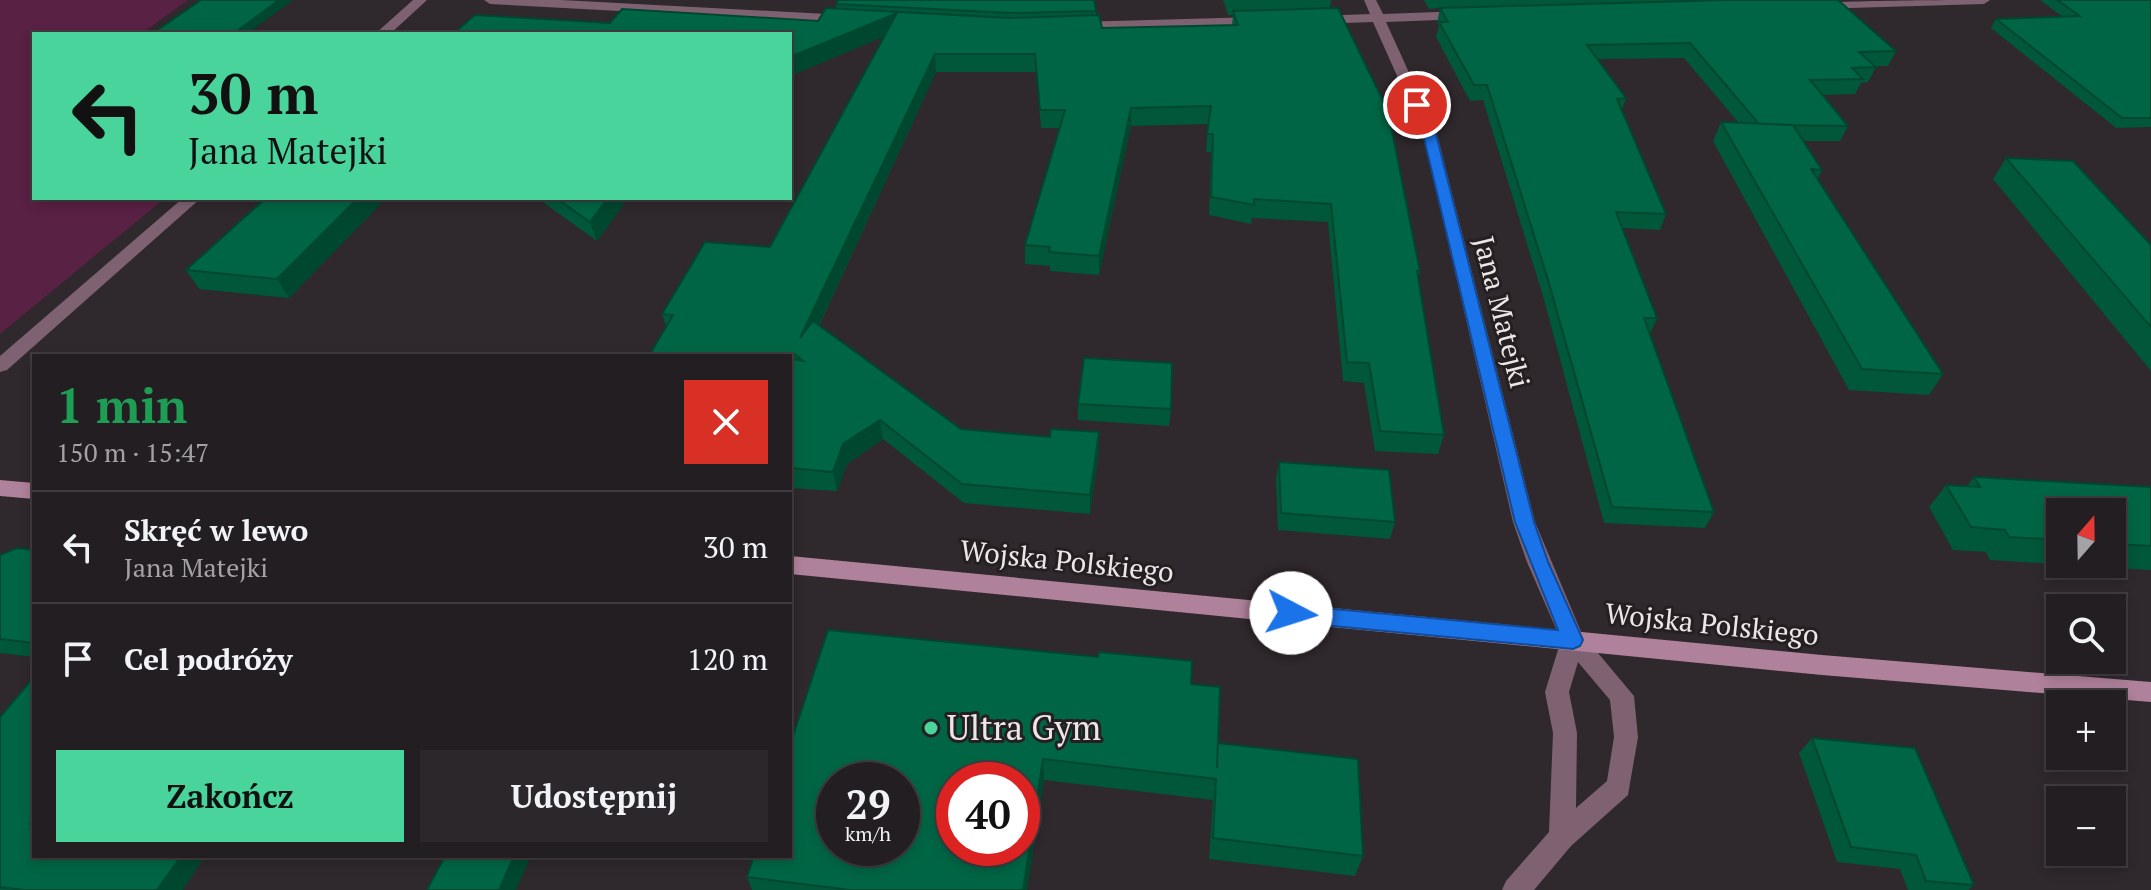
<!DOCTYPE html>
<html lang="pl">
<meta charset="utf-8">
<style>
:root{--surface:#231e21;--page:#2b272a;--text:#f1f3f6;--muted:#a3a2a5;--line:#403c3f;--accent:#49d49c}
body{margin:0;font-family:"PT Serif",serif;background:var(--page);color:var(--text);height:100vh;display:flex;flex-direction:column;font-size:30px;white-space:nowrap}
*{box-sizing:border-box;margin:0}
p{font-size:26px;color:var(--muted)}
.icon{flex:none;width:44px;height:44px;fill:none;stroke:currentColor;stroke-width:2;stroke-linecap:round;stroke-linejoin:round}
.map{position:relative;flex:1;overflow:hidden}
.details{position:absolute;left:32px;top:354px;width:760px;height:504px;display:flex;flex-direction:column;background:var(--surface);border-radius:0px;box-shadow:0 4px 12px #0003,0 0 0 2px var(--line)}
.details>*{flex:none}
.guide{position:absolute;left:32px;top:32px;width:760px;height:168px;border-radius:0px;box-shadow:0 4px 12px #0003,0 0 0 2px var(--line);background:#49d49c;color:#111;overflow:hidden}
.needle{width:52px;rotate:20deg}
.tools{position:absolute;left:2046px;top:498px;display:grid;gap:16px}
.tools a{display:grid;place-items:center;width:80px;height:80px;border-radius:0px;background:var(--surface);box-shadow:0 4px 12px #0003,0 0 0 2px var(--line);font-size:40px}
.speed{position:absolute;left:816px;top:762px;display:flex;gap:16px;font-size:40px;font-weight:700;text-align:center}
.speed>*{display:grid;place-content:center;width:104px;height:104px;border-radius:50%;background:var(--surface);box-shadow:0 4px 12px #0003,0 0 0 2px var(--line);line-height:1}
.speed small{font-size:20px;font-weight:400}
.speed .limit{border:12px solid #d22;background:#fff;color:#111}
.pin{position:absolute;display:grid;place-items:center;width:68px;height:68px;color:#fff;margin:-34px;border:4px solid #fff;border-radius:50%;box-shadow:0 2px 8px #0007}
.me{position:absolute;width:88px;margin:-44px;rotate:95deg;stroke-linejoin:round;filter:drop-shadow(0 0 6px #0008)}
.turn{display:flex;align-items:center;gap:28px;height:168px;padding:0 24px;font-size:36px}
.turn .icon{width:104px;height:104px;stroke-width:2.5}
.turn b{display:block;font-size:56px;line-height:68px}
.round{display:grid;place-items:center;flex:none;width:84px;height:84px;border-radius:0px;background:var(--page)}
.summary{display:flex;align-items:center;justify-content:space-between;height:136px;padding:0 24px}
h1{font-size:48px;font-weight:800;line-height:60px;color:#1e9e55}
.button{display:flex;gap:16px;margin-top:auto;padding:16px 24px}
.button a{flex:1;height:92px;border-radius:0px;background:var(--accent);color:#111;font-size:32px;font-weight:800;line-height:92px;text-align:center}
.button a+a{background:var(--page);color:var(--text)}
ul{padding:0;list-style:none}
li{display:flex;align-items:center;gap:24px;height:112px;padding:0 24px;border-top:2px solid var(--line)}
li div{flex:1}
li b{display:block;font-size:30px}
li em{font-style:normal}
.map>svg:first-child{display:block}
</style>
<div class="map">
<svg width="2151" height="890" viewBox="0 0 2151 890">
<rect width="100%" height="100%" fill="#2f282c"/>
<!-- green -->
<polygon fill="#592144" points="0,0 188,0 141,34 34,34 34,198 165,198 0,334"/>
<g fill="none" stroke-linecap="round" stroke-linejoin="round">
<!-- street -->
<g fill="#7f6272" fill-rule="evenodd">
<polygon points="413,0 427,0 390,34 375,34"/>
<polygon points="484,0 561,0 845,15 851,19 845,23 490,4"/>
<path d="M1364,0H1376L1383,14L1465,11L1471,15L1465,19L1386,22L1437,134L1535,522L1582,634L1634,696L1638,737L1628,795L1571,846L1534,890H1502L1506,881L1549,832L1553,733L1545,692L1561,640L1527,562L1513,522L1423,134L1373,22L1317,24L1311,20L1317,16L1370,14ZM1578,662L1610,700L1614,737L1607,781L1576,808L1577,733L1569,692Z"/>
<path d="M1990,0L1984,4L1816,9L1810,5C1826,0 1961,0 1990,0Z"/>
<polygon points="1257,17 1262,18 1262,24 1077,30 1070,26 1077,22"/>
<polygon points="183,198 201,198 7,370 0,372 0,356"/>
</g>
<!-- secondary -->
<g fill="#af819a" fill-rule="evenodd">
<polygon points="0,480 34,483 34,499 0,496"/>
<polygon points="790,556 1822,655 2151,682 2151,702 1822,675 790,574"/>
</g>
</g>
<!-- wall -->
<g fill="#00573a" fill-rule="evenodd">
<polygon points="1223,0 1331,0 1330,8 1420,272 1418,278 1444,435 1438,454 1375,451 1364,383 1343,381 1328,222 1252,218 1251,224 1209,215 1211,152 1206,152 1208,124 1131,126 1099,275 1050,271 1050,266 1025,264 1025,245 1059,128 1041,128 1036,72 936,72 819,326 961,429 1099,451 1090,514 964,503 883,439 847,464 837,491 790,488 790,356 666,326 662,314 770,247 885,36 790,76 790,34 610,23 818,21 836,9 836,4 1096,11 1096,15 1102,28 1232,25 1233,15 1228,15"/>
<polygon points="1424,0 1838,0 1896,51 1888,66 1875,66 1876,67 1868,82 1861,83 1855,94 1823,95 1848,126 1840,141 1803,141 1822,170 1817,180 1943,374 1929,395 1849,390 1713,141 1721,122 1738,122 1684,58 1598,59 1626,98 1622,110 1666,214 1660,230 1623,228 1657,318 1650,334 1714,512 1705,528 1604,523 1543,296 1483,100 1470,101 1436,37 1439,26 1437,23 1440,8 1429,9"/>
<polygon points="2040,0 2151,0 2151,127 2116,128 1991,28 1996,19 2063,17"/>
<polygon points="2006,158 2151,245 2151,371 1993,179"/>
<polygon points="266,198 386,198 289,298 199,289 186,270"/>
<polygon points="539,198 628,198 597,241 540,200"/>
<polygon points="1078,404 1171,409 1169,426 1078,420"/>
<polygon points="1279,462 1395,522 1390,539 1278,530 1276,478"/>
<path d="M1974,477L2151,487V570L1990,560L1986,552L1953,550L1929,507L1946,485L1967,486ZM2060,512H2112V564H2060Z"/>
<polygon points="34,550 34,657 0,653 0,555"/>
<polygon points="1191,684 1218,746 1363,856 1355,876 1209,859 1213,800 1044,780 1027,890 752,890 747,877"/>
<polygon points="0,717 34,856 183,890 0,890"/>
<polygon points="1812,738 1974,885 1968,890 1908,890 1900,869 1837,862 1799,753"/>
</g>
<!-- shaded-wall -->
<g fill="#004730">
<polygon points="279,0 293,0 247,34 233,34"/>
<polygon points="897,13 899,30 790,76 790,57"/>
<polygon points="935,54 936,72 804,357 800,338"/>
<polygon points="1131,108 1131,126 1099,275 1099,256"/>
<polygon points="358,198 386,198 289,298 277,279"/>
<polygon points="608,198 628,198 597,241 590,222"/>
<polygon points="880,420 883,439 847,464 837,491 833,472 843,444"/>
<polygon points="1099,432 1099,451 1090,514 1090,495"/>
<polygon points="1043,759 1044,780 1027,890 1023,890"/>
<polygon points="181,856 205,856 183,890 157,890"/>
<polygon points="514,856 531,856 516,890 499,890"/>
</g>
<!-- building -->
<g fill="#006544" stroke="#004730" stroke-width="2" fill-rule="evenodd">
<polygon points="201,0 279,0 233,34 152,34"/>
<polygon points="838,0 1094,0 1096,11 1011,13 836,4"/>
<polygon points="1725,0 1838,0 1896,51 1859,52 1876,67 1852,68 1863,79 1810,80 1848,126 1781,125 1759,124 1690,43 1587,45 1626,98 1617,99 1666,214 1616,212 1657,318 1644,318 1714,512 1612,507 1548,280 1487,85 1474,85 1439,22 1448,22 1440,8"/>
<polygon points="2057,0 2151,0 2151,118 2122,118 1996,19 2080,16"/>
<path d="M826,8L1010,18L1099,15L1102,28L1238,25L1233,11L1338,8L1388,111L1420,272L1417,271L1444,435L1380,431L1369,363L1347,362L1331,204L1254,199V205L1211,197L1213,134H1207L1211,106L1131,108L1099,256L1049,252L1050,247L1025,245L1065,110H1040L1035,54H935L800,338L813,321L961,429L1050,437L1051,429L1099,432L1090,495L962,484L880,420L843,444L833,472L790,468V356H649L673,315L662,314L705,242L770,247L897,13L790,57V34H453L475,15L610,23L622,9L818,21ZM793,353L803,361L791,359Z"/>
<polygon points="1721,122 1793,125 1822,170 1811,169 1943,374 1862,369"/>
<polygon points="2006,158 2073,161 2151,245 2151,327"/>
<polygon points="266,198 358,198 277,279 186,270"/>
<polygon points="556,198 608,198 590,222"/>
<polygon points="1084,358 1172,363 1171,409 1078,404"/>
<polygon points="1279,462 1389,470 1395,522 1281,513"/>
<polygon points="1974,477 2151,487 2151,546 2112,544 2112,512 2060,512 2060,540 2009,537 2005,530 1971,527 1946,485 1980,487"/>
<polygon points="17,548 34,550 34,643 0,639 0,555"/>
<path d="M828,630L1098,657L1099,652L1192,661L1191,684L1220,687L1217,768L1218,743L1358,759L1363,856L1213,838L1216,779L1043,759L1023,890H850L747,877L754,856H790V745ZM834,780H902V848H834ZM954,780H1022V848H954Z"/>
<polygon points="34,677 34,819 30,824 34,825 34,856 181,856 157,890 24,890 0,887 0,717"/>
<polygon points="1812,738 1915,748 1974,885 1926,881 1916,855 1851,847"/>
<polygon points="445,856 514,856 499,890 427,890"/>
</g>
<!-- route -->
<polygon fill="#1a73e8" stroke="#114b97" stroke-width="2" points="1412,102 1422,102 1436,134 1534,522 1548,562 1583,640 1580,646 1573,649 1291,622 1284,619 1281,613 1284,607 1291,605 1558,630 1515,522 1423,134 1410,105"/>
<!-- markers -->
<circle fill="#49d49c" stroke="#251f22" stroke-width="3" cx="931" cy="728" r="8"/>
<g text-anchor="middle" stroke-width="6" stroke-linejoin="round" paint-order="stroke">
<!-- street labels -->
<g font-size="28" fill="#ebe7e9" stroke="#251f22">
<text transform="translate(1502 312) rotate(76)" y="10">Jana Matejki</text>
<text transform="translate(1067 561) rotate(6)" y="10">Wojska Polskiego</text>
<text transform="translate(1712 624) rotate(6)" y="10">Wojska Polskiego</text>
</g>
<!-- near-poi labels -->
<g font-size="34" fill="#ebe7e9" stroke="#251f22" text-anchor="start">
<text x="947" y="740">Ultra Gym</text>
</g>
</g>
</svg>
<div class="tools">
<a><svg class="needle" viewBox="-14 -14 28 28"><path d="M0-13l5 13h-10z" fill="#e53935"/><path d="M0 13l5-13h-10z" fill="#a3a2a5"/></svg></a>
<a><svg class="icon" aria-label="search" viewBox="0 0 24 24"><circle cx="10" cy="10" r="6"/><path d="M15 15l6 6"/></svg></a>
<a>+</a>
<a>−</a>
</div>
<div class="speed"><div>29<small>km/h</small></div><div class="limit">40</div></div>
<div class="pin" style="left:1417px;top:105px;background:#d93025"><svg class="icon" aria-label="arrive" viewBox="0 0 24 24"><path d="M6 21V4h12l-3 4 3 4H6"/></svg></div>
<svg class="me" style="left:1291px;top:613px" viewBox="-20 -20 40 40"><circle r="19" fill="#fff"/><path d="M0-13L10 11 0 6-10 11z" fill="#1a73e8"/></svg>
<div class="guide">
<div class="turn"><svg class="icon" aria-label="left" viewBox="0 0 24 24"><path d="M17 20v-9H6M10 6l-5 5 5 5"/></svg><div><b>30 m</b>Jana Matejki</div></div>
</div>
<section class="details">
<div class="summary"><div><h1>1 min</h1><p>150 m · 15:47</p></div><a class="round" style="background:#d93025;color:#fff"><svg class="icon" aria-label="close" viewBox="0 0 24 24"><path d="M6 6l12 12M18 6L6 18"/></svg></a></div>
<ul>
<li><svg class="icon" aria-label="left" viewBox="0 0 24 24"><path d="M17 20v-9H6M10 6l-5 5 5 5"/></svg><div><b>Skręć w lewo</b><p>Jana Matejki</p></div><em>30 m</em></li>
<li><svg class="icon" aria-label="arrive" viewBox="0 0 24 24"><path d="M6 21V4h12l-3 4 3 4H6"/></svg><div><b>Cel podróży</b></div><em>120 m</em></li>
</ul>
<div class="button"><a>Zakończ</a><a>Udostępnij</a></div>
</section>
</div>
